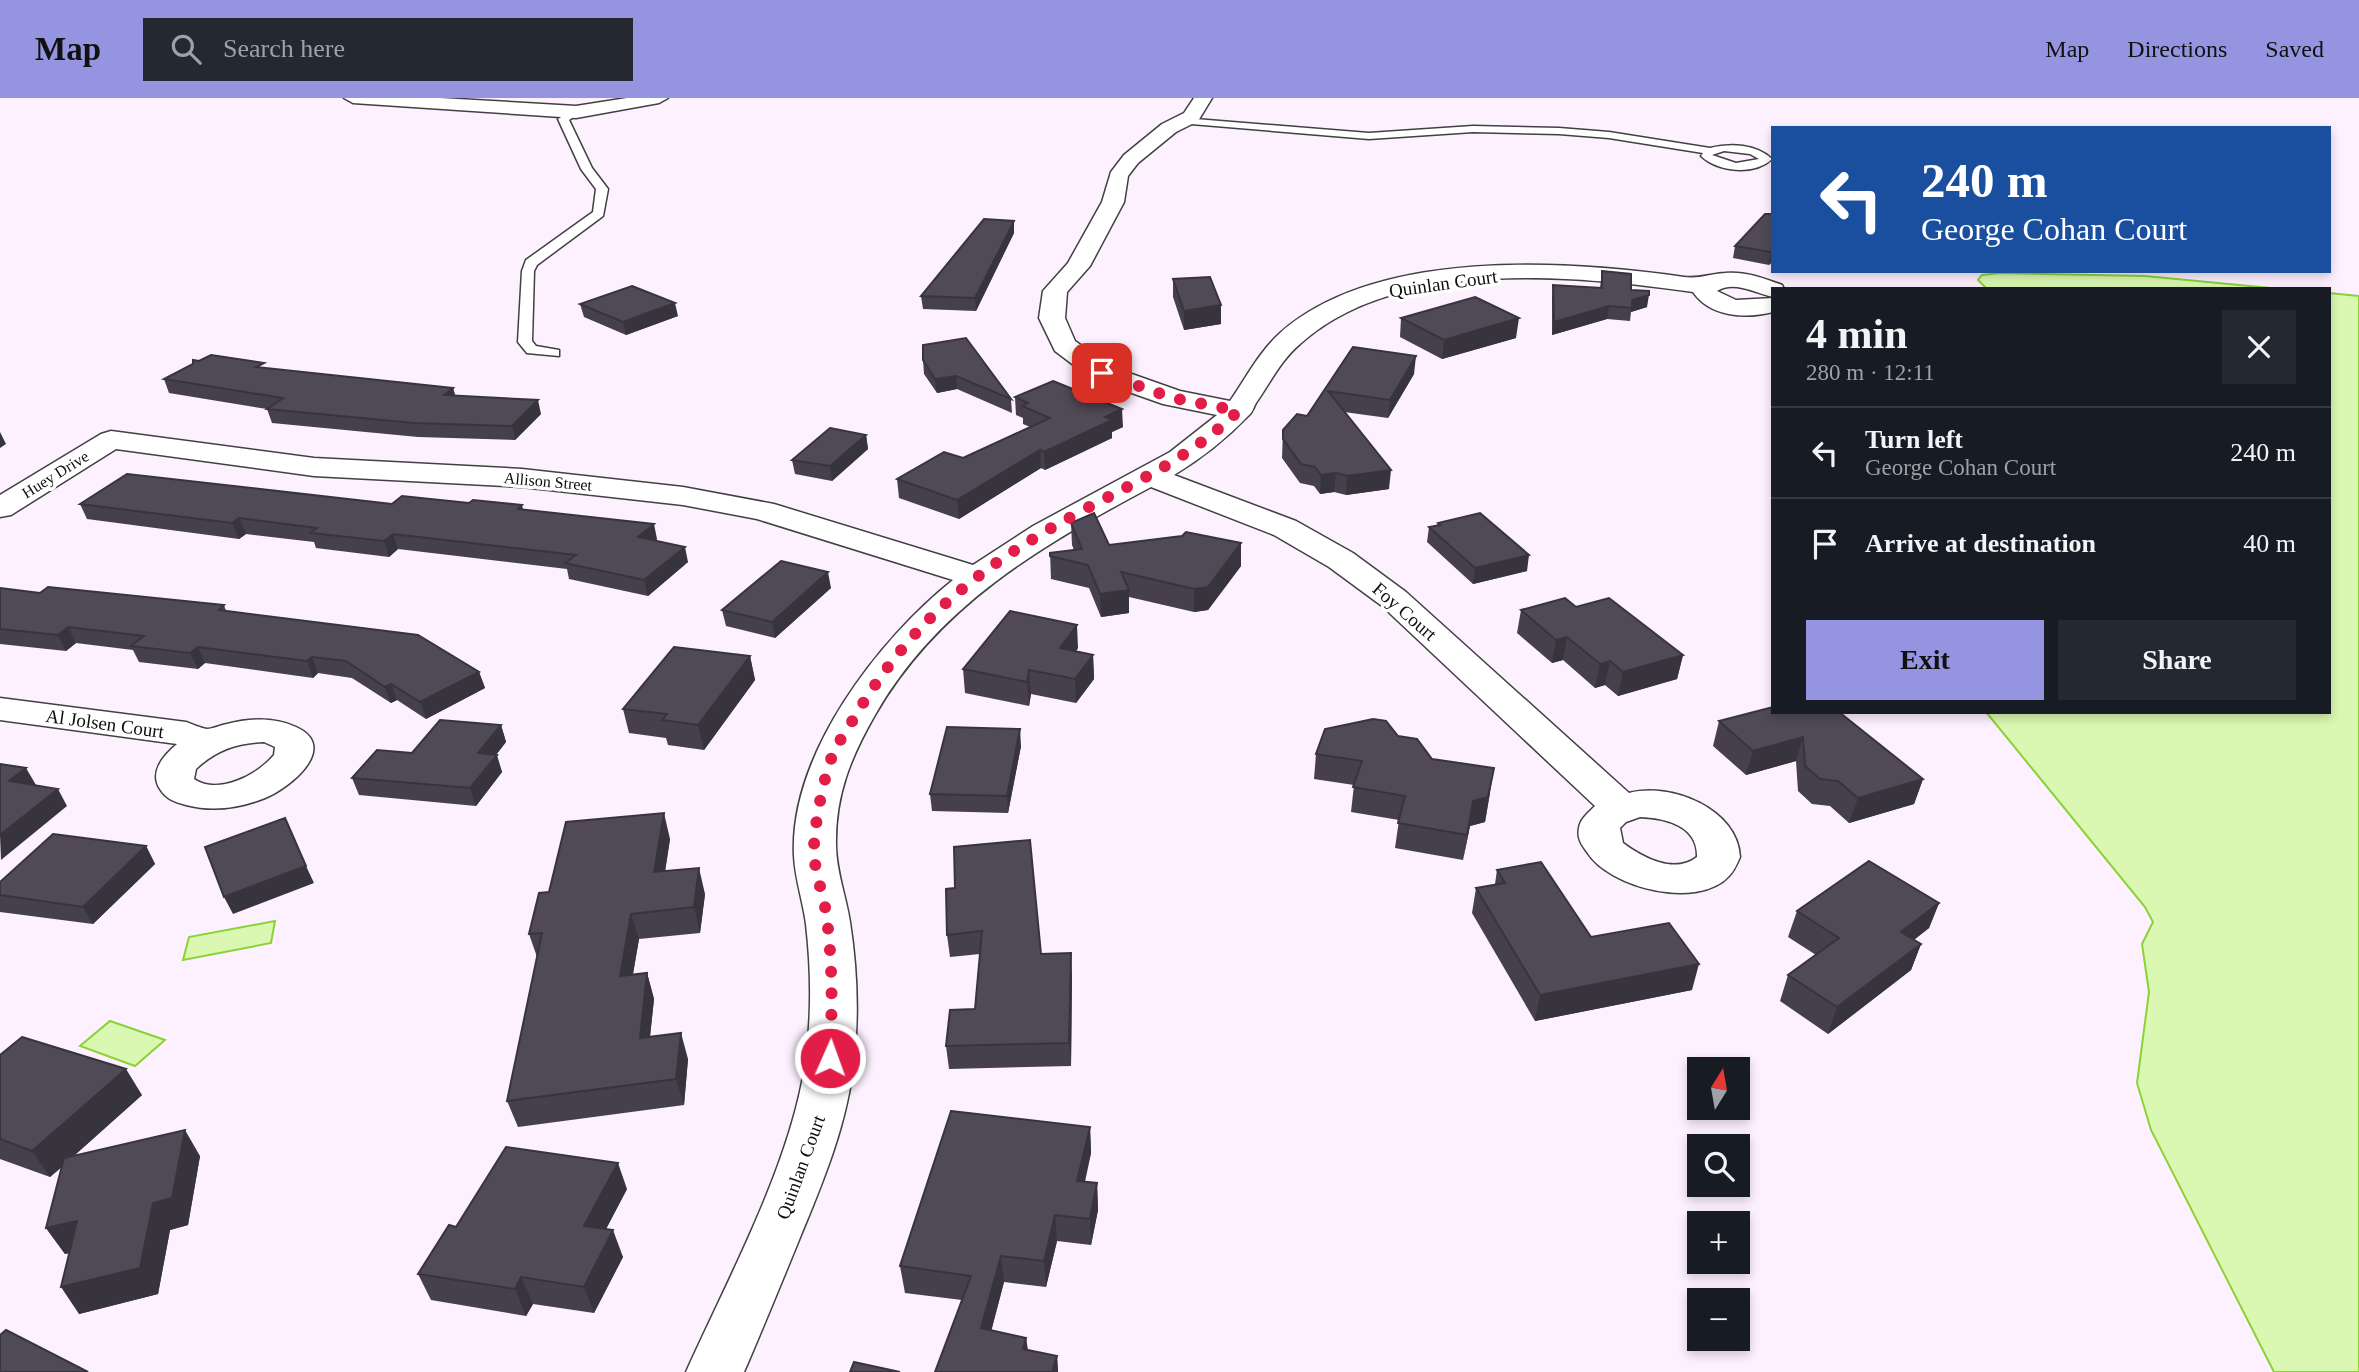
<!DOCTYPE html>
<meta charset="utf-8">
<style>
:root{--surface:#171b24;--page:#242831;--text:#f1f3f6;--muted:#9ea1a6;--line:#363941;--accent:#9494e0}
body{margin:0;font-family:"Times New Roman",serif;background:var(--page);color:var(--text);height:100vh;display:flex;flex-direction:column;font-size:26px;white-space:nowrap}
*{box-sizing:border-box;margin:0}
p{font-size:23px;color:var(--muted)}
.icon{flex:none;width:38px;height:38px;fill:none;stroke:currentColor;stroke-width:2;stroke-linecap:round;stroke-linejoin:round}
.map{position:relative;flex:1;overflow:hidden}
.drawer{position:absolute;left:1771px;top:189px;width:560px;height:427px;display:flex;flex-direction:column;background:var(--surface);border-radius:0px;box-shadow:0 4px 10px #0003}
.drawer>*{flex:none}
.hud{position:absolute;left:1771px;top:28px;width:560px;height:147px;border-radius:0px;box-shadow:0 4px 10px #0003;background:#1a4fa0;color:#fff;overflow:hidden}
.needle{width:46px;rotate:11deg}
.fabs{position:absolute;left:1687px;top:959px;display:grid;gap:14px}
.fabs a{display:grid;place-items:center;width:63px;height:63px;border-radius:0px;background:var(--surface);box-shadow:0 4px 10px #0003;font-size:35px}
.pin{position:absolute;display:grid;place-items:center;width:60px;height:60px;color:#fff;margin:-30px;border-radius:14px;box-shadow:0 4px 10px #0006}
.me{position:absolute;width:77px;margin:-38px;rotate:2deg;stroke-linejoin:round;filter:drop-shadow(0 0 5px #0008)}
.turn{display:flex;align-items:center;gap:24px;height:147px;padding:0 35px;font-size:32px}
.turn .icon{width:91px;height:91px;stroke-width:2.5}
.turn b{display:block;font-size:49px;line-height:60px}
.round{display:grid;place-items:center;flex:none;width:74px;height:74px;border-radius:0px;background:var(--page)}
.headline{display:flex;align-items:center;justify-content:space-between;height:119px;padding:0 35px}
h1{font-size:42px;font-weight:700;line-height:52px}
.primary-button{display:flex;gap:14px;margin-top:auto;padding:14px 35px}
.primary-button a{flex:1;height:80px;border-radius:0px;background:var(--accent);color:#111;font-size:28px;font-weight:700;line-height:80px;text-align:center}
.primary-button a+a{background:var(--page);color:var(--text)}
ul{padding:0;list-style:none}
li{display:flex;align-items:center;gap:21px;height:91px;padding:0 35px;border-top:2px solid var(--line)}
li div{flex:1}
li b{display:block;font-size:26px}
li em{font-style:normal}
header{display:flex;align-items:center;gap:42px;box-sizing:border-box;height:98px;padding:0 35px;background:var(--accent);color:#111}
header strong{font-size:33px}
nav{display:flex;gap:38px;margin-inline-start:auto;font-size:24px}
.search{width:490px;height:63px;background:var(--page);display:flex;align-items:center;gap:18px;box-sizing:border-box;padding:0 24px;border-radius:0px;color:var(--muted);font-size:26px}
.map>svg:first-child{display:block}
</style>
<header>
<strong>Map</strong>
<div class="search"><svg class="icon" aria-label="search" viewBox="0 0 24 24"><circle cx="10" cy="10" r="6"/><path d="M15 15l6 6"/></svg>Search here</div>
<nav><a>Map</a><a>Directions</a><a>Saved</a></nav>
</header>
<div class="map">
<svg width="2359" height="1274" viewBox="0 0 2359 1274">
<rect width="100%" height="100%" fill="#fdf0ff"/>
<!-- water -->
<g fill="#daf8b2" stroke="#8bd236" stroke-width="2">
<polygon points="2000,175 2145,178 2281,191 1987,191 1978,182 1982,177"/>
<polygon points="2329,195 2359,198 2359,1274 2274,1274 2151,1032 2137,985 2149,894 2142,846 2153,824 2145,809 1986,614 2329,614"/>
<polygon points="275,823 271,845 183,862 189,839"/>
<polygon points="110,923 165,942 135,968 80,948"/>
</g>
<g fill="none" stroke-linecap="round" stroke-linejoin="round">
<defs>
<g id="lane">
<polygon points="572,12 581,14 569,22 592,70 608,91 603,118 537,167 534,173 532,243 536,248 559,252 559,258 527,255 518,244 522,173 526,162 593,114 596,91 581,71 558,21"/>
<path d="M1183,20L1369,35L1473,28L1559,30L1609,34L1710,50C1731,45 1756,46 1772,61C1754,78 1718,74 1701,58L1703,55L1609,40L1559,36L1473,34L1369,41L1179,25V21ZM1724,53L1750,56L1759,61L1736,65L1712,57Z"/>
</g>
<g id="street">
<polygon points="344,0 440,0 576,8 627,0 668,0 659,5 576,20 353,5"/>
<path d="M1194,0H1212L1198,23L1176,34L1138,65L1128,78L1124,104L1090,168L1067,194L1065,220L1075,243L1112,269L1180,293L1230,303C1246,280 1259,254 1280,235C1376,150 1565,162 1684,179C1700,181 1709,176 1725,175C1744,173 1764,180 1782,187L1784,191H1773V199C1755,195 1734,182 1717,193L1736,202L1773,200V214C1745,221 1710,219 1693,194C1574,177 1396,159 1300,246C1281,262 1270,285 1256,305C1253,310 1253,314 1248,318C1226,341 1202,360 1174,377L1296,423L1353,455L1406,494L1629,695C1671,684 1738,711 1740,759C1737,766 1734,773 1729,778C1698,812 1609,790 1587,754C1581,746 1577,740 1579,730C1580,721 1589,714 1595,708L1382,508L1329,469L1274,437L1151,389C1042,447 938,507 875,617C851,659 835,697 836,747C836,773 846,798 850,824C857,869 859,916 854,961C848,1025 823,1084 799,1142C781,1186 763,1230 744,1274H686C726,1185 783,1080 802,984C812,932 812,878 806,826C803,803 795,781 794,758C789,657 878,542 953,482L757,421L683,407L522,389L314,378L116,351L11,417L0,419V397L101,336L111,333L314,360L522,371L683,389L774,406L973,467L1033,428L1170,354L1217,317L1163,306L1092,281L1055,253L1039,220L1043,193L1068,165L1102,104L1111,74L1124,57L1162,26L1184,15ZM1640,719C1666,720 1698,728 1697,759C1674,777 1642,759 1623,745L1620,730L1626,724Z"/>
<path d="M0,600L186,624C192,626 200,630 207,631C212,631 221,627 227,626C250,620 274,619 296,629C340,649 290,690 265,700C240,710 213,714 186,707C175,704 166,701 160,691C149,674 163,658 177,646L0,622ZM264,644L275,649L274,657C258,676 219,698 194,681L196,671C216,652 237,645 264,644Z"/>
</g>
</defs>
<!-- lane casing -->
<use href="#lane" stroke="#414141" stroke-width="3"/>
<!-- street casing -->
<use href="#street" stroke="#414141" stroke-width="3"/>
<!-- lane -->
<use href="#lane" fill="#fff" fill-rule="evenodd"/>
<!-- street -->
<use href="#street" fill="#fff" fill-rule="evenodd"/>
</g>
<!-- wall -->
<g fill="#45404b">
<polygon points="1773,116 1773,165 1771,165 1769,167 1733,160 1735,148"/>
<polygon points="1014,123 1014,135 976,213 923,211 921,198"/>
<polygon points="1602,173 1631,192 1647,209 1631,214 1630,223 1607,221 1552,237 1552,200 1553,187 1600,190"/>
<polygon points="1173,181 1221,226 1184,232 1173,199"/>
<polygon points="580,206 678,218 626,237 584,219"/>
<polygon points="1401,220 1516,240 1442,261 1400,239"/>
<polygon points="1353,249 1414,276 1388,320 1344,314 1389,391 1346,397 1334,394 1320,396 1314,388 1300,385 1282,360 1283,332 1307,318"/>
<polygon points="923,262 1011,301 1012,315 957,291 937,295 924,276"/>
<polygon points="265,270 453,290 455,297 541,316 515,342 418,339 272,325 267,311 169,295 164,281"/>
<polygon points="1015,299 1123,329 1112,334 1112,340 1045,372 1041,370 959,421 899,400 897,381 963,360 1030,329 1023,326 1023,320 1016,317"/>
<polygon points="866,337 868,351 832,383 795,376 792,362"/>
<polygon points="469,405 522,407 523,411 657,441 656,443 688,464 648,498 569,481 567,471 398,451 389,459 316,450 314,444 246,436 239,441 87,421 80,406"/>
<polygon points="1071,425 1109,447 1241,445 1241,468 1208,512 1194,514 1129,499 1129,515 1101,519 1089,490 1051,481 1050,455 1074,452 1072,447"/>
<polygon points="1438,425 1527,473 1473,486 1427,444 1429,429 1437,427"/>
<polygon points="0,490 40,495 224,507 226,513 479,574 485,590 426,621 397,602 391,605 352,580 318,575 313,580 205,565 198,571 139,564 133,552 76,545 66,553 0,546"/>
<polygon points="831,490 775,540 726,528 722,512"/>
<polygon points="1576,509 1683,557 1677,581 1618,598 1605,587 1595,590 1563,562 1552,565 1517,535 1521,512"/>
<polygon points="1078,550 1076,553 1093,557 1094,581 1076,605 1031,596 1029,608 965,595 963,571"/>
<polygon points="750,558 755,582 704,652 668,647 666,640 629,635 623,611"/>
<polygon points="1773,609 1923,681 1914,706 1849,725 1830,708 1812,706 1798,693 1796,663 1746,677 1713,648 1719,623"/>
<polygon points="501,627 506,644 496,657 502,674 476,708 359,697 352,680 412,655"/>
<polygon points="1398,638 1432,661 1490,695 1485,724 1470,728 1463,762 1395,750 1399,722 1351,714 1354,687 1314,681 1316,656"/>
<polygon points="1021,648 1008,715 932,713 930,696"/>
<polygon points="670,741 665,773 705,796 700,835 639,841 633,876 647,875 654,901 650,939 688,961 684,1007 518,1029 507,1003 537,859 529,836 549,794"/>
<polygon points="146,748 155,766 93,826 0,814 0,784"/>
<polygon points="1497,772 1591,839 1692,892 1535,923 1472,815 1476,790 1495,786"/>
<polygon points="946,791 1072,877 1071,968 949,971 946,948 975,911 980,856 950,859 947,837"/>
<polygon points="1939,805 1929,830 1914,842 1921,846 1911,872 1828,936 1780,903 1788,877 1816,857 1788,839 1797,813"/>
<polygon points="0,957 142,997 75,1057 200,1058 188,1127 170,1132 158,1196 79,1216 69,1155 65,1156 46,1130 62,1069 50,1079 0,1061"/>
<polygon points="1090,1029 1091,1055 1085,1084 1097,1085 1098,1112 1091,1147 1057,1143 1046,1189 1004,1184 991,1233 1026,1240 1028,1252 1057,1258 1058,1274 935,1274 962,1202 905,1195 900,1168"/>
<polygon points="627,1091 606,1131 623,1159 594,1215 533,1206 526,1218 431,1202 418,1176 456,1129"/>
</g>
<!-- shaded-wall -->
<g fill="#38343d">
<polygon points="1014,123 1014,135 976,213 975,200"/>
<polygon points="1773,153 1771,165 1769,167 1771,154"/>
<polygon points="1649,197 1647,209 1631,214 1632,202"/>
<polygon points="675,205 678,218 626,237 623,224"/>
<polygon points="1221,207 1221,226 1184,232 1184,213"/>
<polygon points="1609,208 1607,221 1552,237 1554,224"/>
<polygon points="1519,220 1516,240 1442,261 1444,242"/>
<polygon points="1416,258 1414,276 1388,320 1390,302"/>
<polygon points="956,278 957,291 937,295 935,281"/>
<polygon points="453,290 457,304 444,297"/>
<polygon points="538,302 541,316 515,342 512,328"/>
<polygon points="1122,311 1123,329 1112,334 1112,340 1045,372 1044,354 1105,319"/>
<polygon points="0,334 6,346 0,350"/>
<polygon points="866,337 868,351 832,383 830,368"/>
<polygon points="1040,352 1041,370 959,421 957,402"/>
<polygon points="1391,372 1389,391 1346,397 1347,378"/>
<polygon points="1336,375 1334,394 1320,396 1321,377"/>
<polygon points="239,420 246,436 239,441 232,425"/>
<polygon points="654,426 657,441 641,454 638,439"/>
<polygon points="393,436 398,451 389,459 384,443"/>
<polygon points="1241,445 1241,468 1208,512 1194,514 1194,491"/>
<polygon points="685,449 688,464 648,498 644,482"/>
<polygon points="1529,457 1527,473 1473,486 1475,470"/>
<polygon points="828,474 831,490 775,540 772,524"/>
<polygon points="1129,492 1129,515 1101,519 1100,496"/>
<polygon points="1077,527 1078,550 1061,574 1060,550"/>
<polygon points="68,529 76,545 66,553 58,537"/>
<polygon points="1567,539 1563,562 1552,565 1556,542"/>
<polygon points="198,549 205,565 198,571 190,555"/>
<polygon points="1093,557 1094,581 1076,605 1075,581"/>
<polygon points="1683,557 1677,581 1618,598 1623,574"/>
<polygon points="750,558 755,582 704,652 698,627"/>
<polygon points="312,559 318,575 313,580 307,563"/>
<polygon points="1610,563 1605,587 1595,590 1600,566"/>
<polygon points="1029,572 1031,596 1029,608 1027,584"/>
<polygon points="479,574 485,590 426,621 420,604"/>
<polygon points="391,586 397,602 391,605 385,589"/>
<polygon points="501,627 506,644 484,672 478,655"/>
<polygon points="1020,631 1021,648 1008,715 1007,698"/>
<polygon points="1803,639 1796,663 1746,677 1753,653"/>
<polygon points="497,657 502,674 476,708 470,690"/>
<polygon points="26,670 36,687 19,700 9,683"/>
<polygon points="1494,670 1485,724 1470,728 1463,762 1473,703"/>
<polygon points="1923,681 1914,706 1849,725 1858,700"/>
<polygon points="58,691 67,708 1,762 0,737"/>
<polygon points="664,715 670,741 661,800 654,774"/>
<polygon points="146,748 155,766 93,826 83,809"/>
<polygon points="306,768 314,785 233,816 224,799"/>
<polygon points="699,770 705,796 700,835 694,809"/>
<polygon points="1939,805 1929,830 1891,859 1901,834"/>
<polygon points="631,816 639,841 628,904 620,878"/>
<polygon points="1921,846 1911,872 1828,936 1837,909"/>
<polygon points="1071,855 1072,877 1071,968 1069,945"/>
<polygon points="1699,866 1692,892 1535,923 1540,897"/>
<polygon points="647,875 654,901 647,966 640,940"/>
<polygon points="681,935 688,961 684,1007 676,981"/>
<polygon points="126,971 142,997 50,1079 32,1053"/>
<polygon points="1090,1029 1091,1055 1078,1109 1077,1083"/>
<polygon points="185,1032 200,1058 188,1127 170,1132 158,1196 79,1216 61,1189 153,1105"/>
<polygon points="618,1065 627,1091 594,1154 584,1128"/>
<polygon points="1097,1085 1098,1112 1091,1147 1090,1121"/>
<polygon points="1055,1117 1057,1143 1046,1189 1044,1163"/>
<polygon points="77,1123 95,1149 65,1156 46,1130"/>
<polygon points="613,1132 623,1159 594,1215 584,1189"/>
<polygon points="1001,1158 1004,1184 985,1257 981,1230"/>
<polygon points="521,1179 533,1206 526,1218 515,1191"/>
<polygon points="1026,1240 1029,1266 1023,1251"/>
<polygon points="1057,1258 1058,1274 1052,1274"/>
</g>
<!-- building -->
<g fill="#504a57" stroke="#38343d" stroke-width="2">
<polygon points="1765,116 1773,116 1773,153 1771,154 1735,148"/>
<polygon points="984,121 1014,123 975,200 921,198"/>
<polygon points="1602,173 1631,176 1631,192 1649,193 1649,197 1632,202 1632,210 1609,208 1554,224 1553,187 1602,190"/>
<polygon points="1210,179 1221,207 1184,213 1173,181"/>
<polygon points="632,188 675,205 623,224 580,206"/>
<polygon points="1475,199 1519,220 1444,242 1401,220"/>
<polygon points="966,240 1011,301 956,278 935,281 923,262 923,247"/>
<polygon points="1353,249 1416,258 1390,302 1328,293 1391,372 1347,378 1336,375 1321,377 1315,369 1301,366 1283,341 1283,332 1297,316 1307,318"/>
<polygon points="211,257 264,265 256,269 453,290 444,297 538,302 512,328 414,325 267,311 283,300 164,281 193,266 193,262 199,263"/>
<polygon points="1053,283 1122,311 1105,319 1112,322 1044,354 1040,352 957,402 897,381 944,354 963,360 1050,320 1022,308 1028,305 1015,299"/>
<polygon points="830,330 866,337 830,368 792,362"/>
<polygon points="127,376 392,406 402,398 469,405 473,402 522,407 518,411 654,426 638,439 685,449 644,482 565,465 576,457 393,436 384,443 311,435 317,430 239,420 232,425 80,406"/>
<polygon points="1094,415 1109,447 1182,438 1186,434 1241,445 1208,489 1194,491 1121,474 1129,492 1100,496 1088,467 1050,458 1050,455 1082,451 1071,425"/>
<polygon points="1480,415 1529,457 1475,470 1429,429 1440,427 1438,425"/>
<polygon points="781,463 828,474 772,524 722,512"/>
<polygon points="48,489 224,507 219,512 418,537 479,574 420,604 391,586 385,589 346,563 312,559 307,563 198,549 190,555 131,548 144,538 68,529 58,537 0,531 0,490 40,495"/>
<polygon points="1565,500 1576,509 1609,500 1683,557 1623,574 1610,563 1600,566 1567,539 1556,542 1521,512"/>
<polygon points="1010,513 1077,527 1060,550 1093,557 1075,581 1029,572 1027,584 963,571"/>
<polygon points="674,549 750,558 698,627 662,622 667,616 623,611"/>
<polygon points="1773,609 1773,614 1839,614 1923,681 1858,700 1838,683 1820,681 1805,668 1803,639 1753,653 1719,623"/>
<polygon points="1373,621 1386,623 1398,638 1417,641 1432,661 1494,670 1488,699 1473,703 1467,737 1398,725 1405,698 1353,689 1362,663 1316,656 1325,631"/>
<polygon points="440,622 501,627 478,655 497,657 470,690 352,680 377,652 412,655"/>
<polygon points="947,629 1020,631 1007,698 930,696"/>
<polygon points="0,666 26,670 9,683 58,691 0,737"/>
<polygon points="664,715 654,774 699,770 694,809 631,816 620,878 647,875 640,940 681,935 676,981 507,1003 542,835 529,836 539,795 549,794 566,724"/>
<polygon points="285,720 306,768 224,799 205,749"/>
<polygon points="53,736 146,748 83,809 0,797 0,784"/>
<polygon points="1030,742 1041,856 1071,855 1069,945 946,948 950,912 975,911 982,833 947,837 946,791 955,790 954,749"/>
<polygon points="1869,763 1939,805 1901,834 1921,846 1837,909 1788,877 1839,840 1797,813"/>
<polygon points="1541,764 1591,839 1669,825 1699,866 1540,897 1476,790 1505,785 1497,772"/>
<polygon points="22,939 126,971 32,1053 0,1041 0,957"/>
<polygon points="951,1013 1090,1029 1077,1083 1097,1085 1090,1121 1055,1117 1044,1163 1001,1158 981,1230 1026,1240 1023,1251 1057,1258 1052,1274 935,1274 971,1178 900,1168"/>
<polygon points="185,1032 172,1100 153,1105 140,1170 61,1189 77,1123 46,1130 64,1060"/>
<polygon points="506,1049 618,1065 584,1128 613,1132 584,1189 521,1179 515,1191 418,1176 449,1127 456,1129"/>
<polygon points="6,1232 88,1274 0,1274 0,1237"/>
<polygon points="854,1264 900,1274 850,1274"/>
</g>
<g fill="none" stroke-linecap="round" stroke-linejoin="round">
<!-- route -->
<path stroke="#e11d48" stroke-width="12" stroke-dasharray="0 21.6" d="M830,960C832,914 833,869 827,822C825,800 815,777 814,755C813,732 824,677 833,656C839,642 850,628 857,615C915,519 981,468 1078,415C1137,383 1189,361 1238,313L1173,300L1102,275"/>
</g>
<g text-anchor="middle" stroke-width="7" stroke-linejoin="round" paint-order="stroke">
<!-- far-street labels -->
<g font-size="16" fill="#0e0e0e" stroke="#fff">
<text transform="translate(55 376) rotate(-32)" y="6">Huey Drive</text>
<text transform="translate(548 383) rotate(5)" y="6">Allison Street</text>
</g>
<!-- street labels -->
<g font-size="19" fill="#0e0e0e" stroke="#fff">
<text transform="translate(1443 185) rotate(-8)" y="7">Quinlan Court</text>
<text transform="translate(1405 513) rotate(41)" y="7">Foy Court</text>
<text transform="translate(105 625) rotate(8)" y="7">Al Jolsen Court</text>
<text transform="translate(800 1069) rotate(-70)" y="7">Quinlan Court</text>
</g>
</g>
</svg>
<div class="fabs">
<a><svg class="needle" viewBox="-14 -14 28 28"><path d="M0-13l5 13h-10z" fill="#e53935"/><path d="M0 13l5-13h-10z" fill="#9ea1a6"/></svg></a>
<a><svg class="icon" aria-label="search" viewBox="0 0 24 24"><circle cx="10" cy="10" r="6"/><path d="M15 15l6 6"/></svg></a>
<a>+</a>
<a>−</a>
</div>
<div class="pin" style="left:1102px;top:275px;background:#d93025"><svg class="icon" aria-label="arrive" viewBox="0 0 24 24"><path d="M6 21V4h12l-3 4 3 4H6"/></svg></div>
<svg class="me" style="left:830px;top:960px" viewBox="-20 -20 40 40"><circle r="17" fill="#e11d48" stroke="#fff" stroke-width="3"/><path d="M0-11L8 9 0 5-8 9z" fill="#fff"/></svg>
<div class="hud">
<div class="turn"><svg class="icon" aria-label="left" viewBox="0 0 24 24"><path d="M17 20v-9H6M10 6l-5 5 5 5"/></svg><div><b>240 m</b>George Cohan Court</div></div>
</div>
<section class="drawer">
<div class="headline"><div><h1>4 min</h1><p>280 m · 12:11</p></div><a class="round"><svg class="icon" aria-label="close" viewBox="0 0 24 24"><path d="M6 6l12 12M18 6L6 18"/></svg></a></div>
<ul>
<li><svg class="icon" aria-label="left" viewBox="0 0 24 24"><path d="M17 20v-9H6M10 6l-5 5 5 5"/></svg><div><b>Turn left</b><p>George Cohan Court</p></div><em>240 m</em></li>
<li><svg class="icon" aria-label="arrive" viewBox="0 0 24 24"><path d="M6 21V4h12l-3 4 3 4H6"/></svg><div><b>Arrive at destination</b></div><em>40 m</em></li>
</ul>
<div class="primary-button"><a>Exit</a><a>Share</a></div>
</section>
</div>
